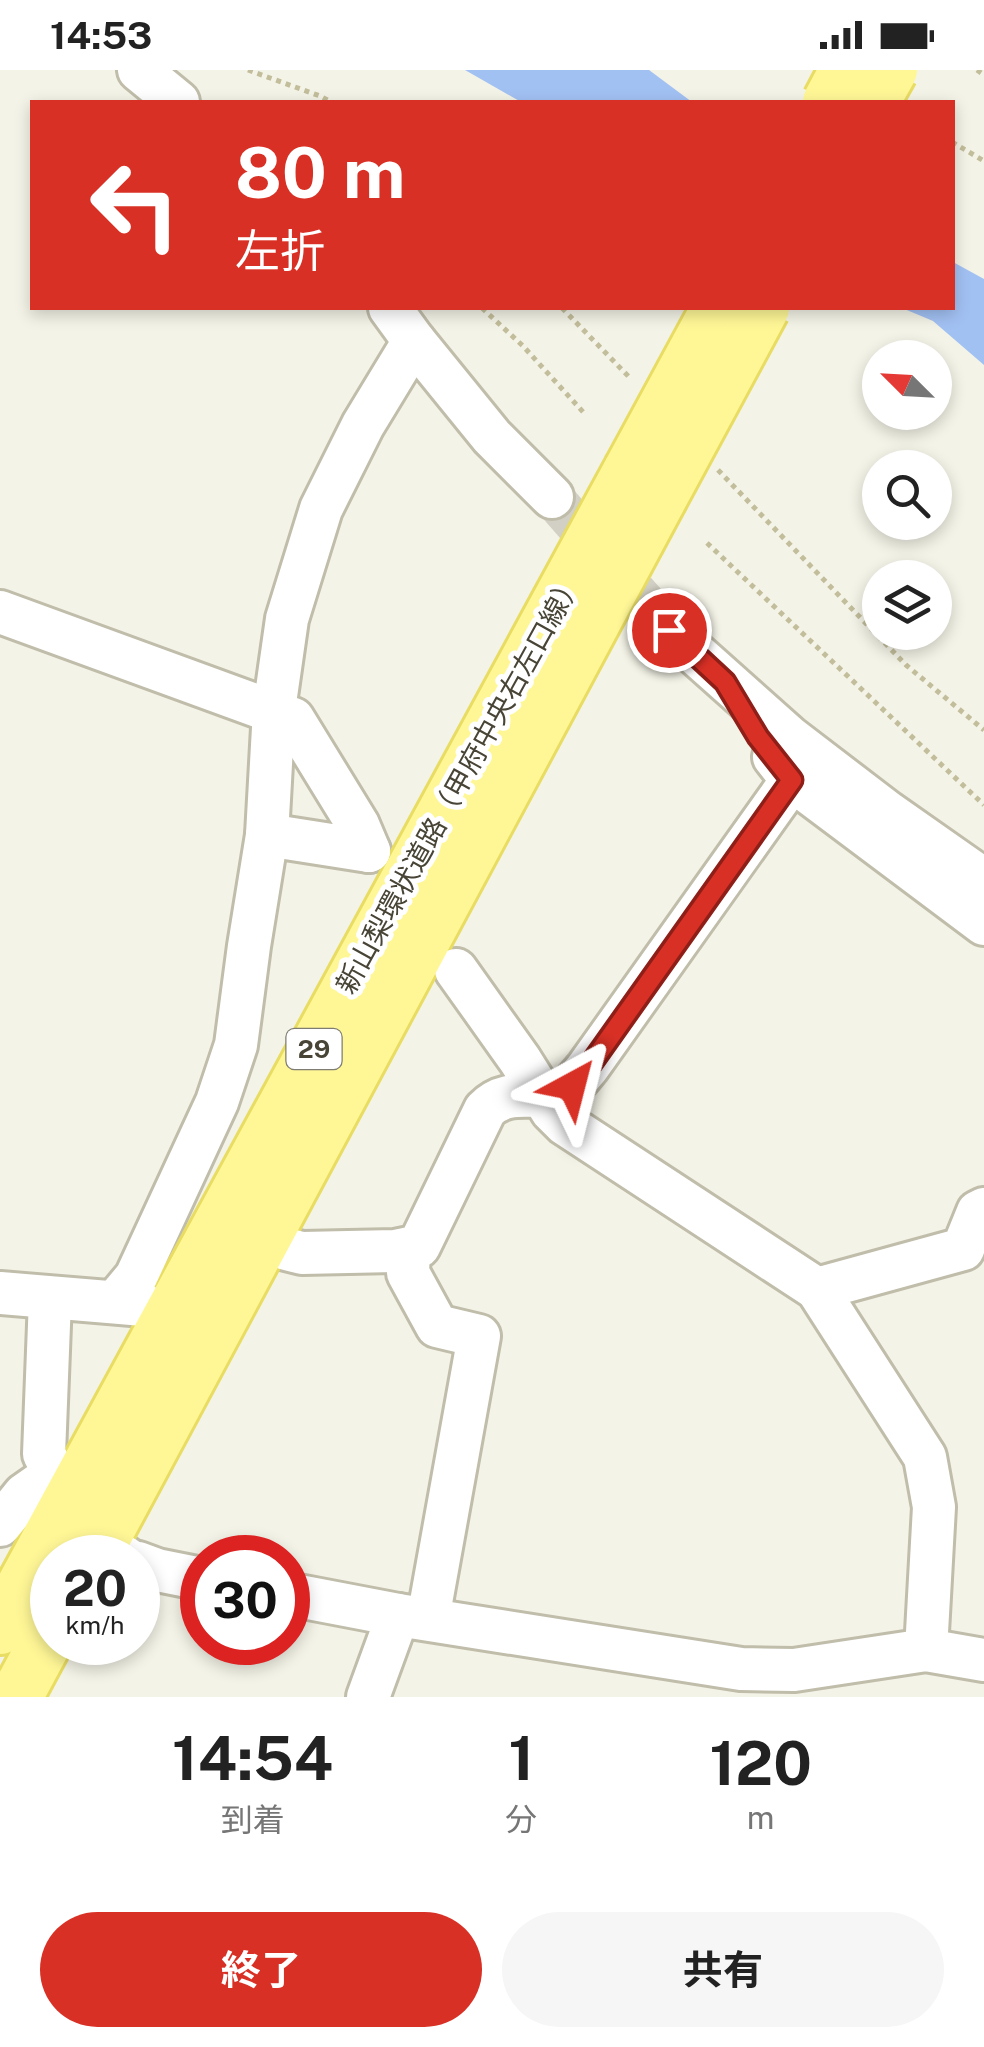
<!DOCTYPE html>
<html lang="ja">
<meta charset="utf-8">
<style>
:root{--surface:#fff;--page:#f6f6f6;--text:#222;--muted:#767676;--accent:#d93025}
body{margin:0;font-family:"Public Sans","Noto Sans JP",sans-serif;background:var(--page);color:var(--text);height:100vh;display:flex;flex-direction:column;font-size:38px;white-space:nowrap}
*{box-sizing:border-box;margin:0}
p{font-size:32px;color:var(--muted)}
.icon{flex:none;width:55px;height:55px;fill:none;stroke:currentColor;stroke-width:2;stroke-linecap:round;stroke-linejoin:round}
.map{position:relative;height:1627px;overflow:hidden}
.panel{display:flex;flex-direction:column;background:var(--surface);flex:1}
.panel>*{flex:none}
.guide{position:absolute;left:30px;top:30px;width:925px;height:210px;border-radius:0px;box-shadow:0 5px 15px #0003;background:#d93025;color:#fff;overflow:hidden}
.needle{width:65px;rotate:294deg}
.buttons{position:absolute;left:862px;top:270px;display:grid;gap:20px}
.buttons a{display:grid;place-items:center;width:90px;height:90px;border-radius:50%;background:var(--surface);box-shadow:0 5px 15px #0003;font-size:50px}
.speed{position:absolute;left:30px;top:1465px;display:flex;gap:20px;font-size:50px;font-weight:700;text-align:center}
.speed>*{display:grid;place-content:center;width:130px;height:130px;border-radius:50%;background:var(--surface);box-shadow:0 5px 15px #0003;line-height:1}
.speed small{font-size:25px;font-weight:400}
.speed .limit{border:15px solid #d22;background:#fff;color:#111}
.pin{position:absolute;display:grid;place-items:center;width:85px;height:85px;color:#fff;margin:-42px;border:5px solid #fff;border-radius:50%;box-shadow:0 2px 10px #0007}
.me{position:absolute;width:110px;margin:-55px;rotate:38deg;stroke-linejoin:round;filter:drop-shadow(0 0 8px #0008)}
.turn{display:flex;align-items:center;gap:35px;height:210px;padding:0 40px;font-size:45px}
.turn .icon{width:130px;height:130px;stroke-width:2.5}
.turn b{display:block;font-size:70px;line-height:85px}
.eta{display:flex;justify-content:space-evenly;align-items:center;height:170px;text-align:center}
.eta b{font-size:60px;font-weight:700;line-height:70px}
.primary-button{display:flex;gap:20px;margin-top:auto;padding:20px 40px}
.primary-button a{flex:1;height:115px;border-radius:60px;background:var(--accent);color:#fff;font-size:40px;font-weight:700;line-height:115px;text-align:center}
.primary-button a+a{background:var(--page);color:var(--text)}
.status{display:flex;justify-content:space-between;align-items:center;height:70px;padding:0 50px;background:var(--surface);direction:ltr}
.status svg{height:28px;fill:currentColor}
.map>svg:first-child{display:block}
</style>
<div class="status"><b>14:53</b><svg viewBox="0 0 49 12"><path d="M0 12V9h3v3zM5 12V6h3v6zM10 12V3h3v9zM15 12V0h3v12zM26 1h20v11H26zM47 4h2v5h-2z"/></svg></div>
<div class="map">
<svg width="984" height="1627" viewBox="0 0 984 1627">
<rect width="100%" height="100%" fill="#f4f3e7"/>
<!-- water -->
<g fill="#a2c1f3">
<polygon points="465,0 649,0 692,32 521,32"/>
<polygon points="953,192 984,209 984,295 933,251 902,238 952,238"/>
</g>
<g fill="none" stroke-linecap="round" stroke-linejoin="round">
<!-- minor-tunnel -->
<polyline stroke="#d2d0c4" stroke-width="42" stroke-dasharray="42 21" stroke-linecap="butt" points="552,427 669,560"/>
<defs>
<g id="minor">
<polyline points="139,0 178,32"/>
<polyline points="390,238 414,271 492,367 552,427"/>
<polyline points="0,542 293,649 358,755 369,781"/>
<polyline points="669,560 789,667 887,742 984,810"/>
<polyline points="774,687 792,710 984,854"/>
<polyline points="267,765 369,781"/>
<polyline points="456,900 520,990 552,1041 565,1054 817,1219 925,1387 934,1437 926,1580"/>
<path d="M264,1169L286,1179L302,1183L395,1181L419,1176L485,1040C512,1012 544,1038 571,1016C577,1011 583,1003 588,997L792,710"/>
<polyline points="409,1179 408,1203 437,1256 479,1266 428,1549"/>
<polyline points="817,1219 963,1179 978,1142 984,1139"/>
<polyline points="0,1223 144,1235"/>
<polyline points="50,1229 44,1384 69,1431 101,1474 126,1488"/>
<polyline points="116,1231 136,1207 217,1032 236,975 249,876 267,765 274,640 287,549 321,439 363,355 414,271"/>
<polyline points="0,1455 24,1425 54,1404"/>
<polyline points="138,1493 157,1500 202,1509"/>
<polyline points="288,1524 398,1545 741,1599 794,1600 926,1580 984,1590"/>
<polyline points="368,1627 398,1545"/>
</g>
<g id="major">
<polyline points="93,1488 660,429"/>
<polyline points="0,1558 630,400"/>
<polyline points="16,1627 52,1560"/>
</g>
</defs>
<!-- minor casing -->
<use href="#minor" stroke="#c0bdaa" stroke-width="48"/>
<!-- major casing -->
<use href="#major" stroke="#e8dc62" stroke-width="58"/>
<!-- path -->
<g stroke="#c2bd9a" stroke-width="5" stroke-dasharray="5 5" stroke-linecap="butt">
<polyline points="248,0 320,26 331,32"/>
<polyline points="977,0 984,5"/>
<polyline points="952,72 984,91"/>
<polyline points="482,238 523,276 584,343"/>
<polyline points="562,238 631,309"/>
<polyline points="718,400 906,595 984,660"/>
<polyline points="707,473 984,735"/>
</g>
<!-- minor -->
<use href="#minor" stroke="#fff" stroke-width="42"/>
<!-- major -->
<use href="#major" stroke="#fff796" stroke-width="52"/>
<defs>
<g id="major-bridge">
<polyline points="829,32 846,0"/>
<polyline points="873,32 891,0"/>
<polyline points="630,400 718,238"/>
<polyline points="660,429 763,238"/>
</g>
</defs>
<!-- major-bridge casing -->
<use href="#major-bridge" stroke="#e8dc62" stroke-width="58" stroke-linecap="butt"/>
<!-- major-bridge -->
<use href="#major-bridge" stroke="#fff796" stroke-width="52"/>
</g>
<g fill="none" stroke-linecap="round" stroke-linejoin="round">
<defs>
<polyline id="route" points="572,1016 588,998 792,710 758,667 725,612 669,560"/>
</defs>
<!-- route casing -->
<use href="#route" stroke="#8d1f18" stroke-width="25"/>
<!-- route -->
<use href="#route" stroke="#d93025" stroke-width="18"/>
</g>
<g text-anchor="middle" stroke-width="10" stroke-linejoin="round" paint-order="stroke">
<!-- shield labels -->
<rect fill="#fff" stroke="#7f7d72" stroke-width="2.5" x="286.5" y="959" width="55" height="40" rx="8"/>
<g font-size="25" font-weight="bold" fill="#484536">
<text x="314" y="988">29</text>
</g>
<!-- street labels -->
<g font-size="28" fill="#484536" stroke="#fff">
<text transform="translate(459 713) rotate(-61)" y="10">新山梨環状道路（甲府中央右左口線）</text>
</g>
</g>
</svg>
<div class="buttons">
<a><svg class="needle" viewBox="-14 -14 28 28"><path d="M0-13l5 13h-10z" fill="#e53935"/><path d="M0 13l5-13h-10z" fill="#767676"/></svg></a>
<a><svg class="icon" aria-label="search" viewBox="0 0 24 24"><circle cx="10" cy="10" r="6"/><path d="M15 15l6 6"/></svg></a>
<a><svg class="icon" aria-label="layers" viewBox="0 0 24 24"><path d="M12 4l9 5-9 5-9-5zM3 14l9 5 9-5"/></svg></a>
</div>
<div class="speed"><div>20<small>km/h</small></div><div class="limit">30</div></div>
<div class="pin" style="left:669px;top:560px;background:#d93025"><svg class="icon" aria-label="arrive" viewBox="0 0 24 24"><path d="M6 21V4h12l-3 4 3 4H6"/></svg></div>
<svg class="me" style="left:572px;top:1016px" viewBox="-20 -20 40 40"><path d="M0-17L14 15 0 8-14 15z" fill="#d93025" stroke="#fff" stroke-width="4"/></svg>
<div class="guide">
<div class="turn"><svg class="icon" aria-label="left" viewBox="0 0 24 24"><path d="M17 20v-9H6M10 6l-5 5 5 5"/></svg><div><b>80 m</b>左折</div></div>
</div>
</div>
<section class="panel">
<div class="eta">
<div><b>14:54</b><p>到着</p></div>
<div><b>1</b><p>分</p></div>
<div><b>120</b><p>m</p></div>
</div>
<div class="primary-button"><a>終了</a><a>共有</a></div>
</section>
